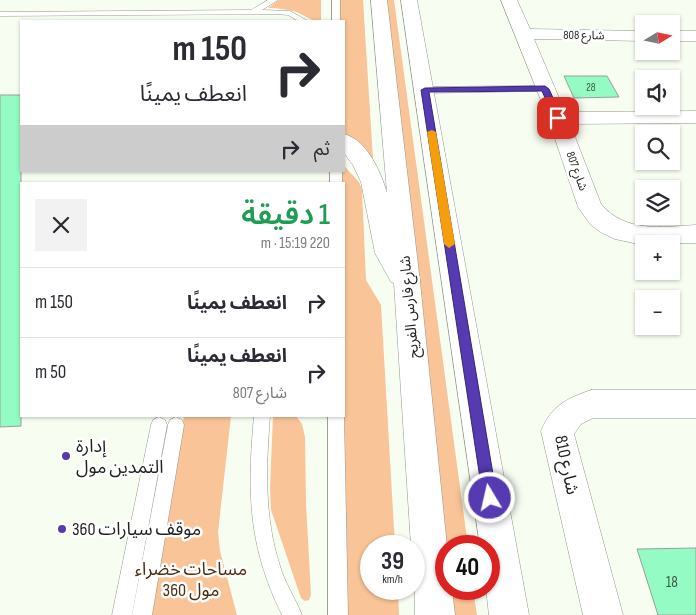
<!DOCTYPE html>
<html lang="ar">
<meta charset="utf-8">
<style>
:root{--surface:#fff;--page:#f2f2f3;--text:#2b2b33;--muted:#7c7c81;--line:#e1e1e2}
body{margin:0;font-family:"Sofia Sans Condensed","Noto Sans Arabic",sans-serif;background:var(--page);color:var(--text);direction:rtl;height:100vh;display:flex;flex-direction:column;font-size:19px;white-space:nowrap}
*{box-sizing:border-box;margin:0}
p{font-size:16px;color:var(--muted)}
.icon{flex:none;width:28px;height:28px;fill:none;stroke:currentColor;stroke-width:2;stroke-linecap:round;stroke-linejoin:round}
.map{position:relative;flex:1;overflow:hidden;direction:ltr}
.side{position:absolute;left:20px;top:182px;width:325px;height:235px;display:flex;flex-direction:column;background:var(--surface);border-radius:0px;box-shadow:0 1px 4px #0004;direction:rtl}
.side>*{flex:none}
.banner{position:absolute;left:20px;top:20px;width:325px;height:152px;border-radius:0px;box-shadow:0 1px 4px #0004;direction:rtl;background:#fff;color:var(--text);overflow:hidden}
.needle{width:32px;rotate:80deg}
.buttons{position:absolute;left:635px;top:15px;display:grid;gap:10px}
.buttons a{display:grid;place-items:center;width:45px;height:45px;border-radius:0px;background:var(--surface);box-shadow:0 1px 4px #0004;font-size:25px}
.speed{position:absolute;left:360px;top:535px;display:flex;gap:10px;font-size:25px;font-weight:700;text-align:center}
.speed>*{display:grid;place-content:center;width:65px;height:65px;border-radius:50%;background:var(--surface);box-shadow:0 1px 4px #0004;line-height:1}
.speed small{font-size:12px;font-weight:400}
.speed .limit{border:8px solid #d22;background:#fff;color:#111}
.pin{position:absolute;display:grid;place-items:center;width:42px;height:42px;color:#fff;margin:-21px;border-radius:10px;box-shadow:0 2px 8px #0006}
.me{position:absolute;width:55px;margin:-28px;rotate:351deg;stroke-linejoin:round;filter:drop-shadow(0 0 4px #0008)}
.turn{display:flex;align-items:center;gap:18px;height:105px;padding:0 15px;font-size:22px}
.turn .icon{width:65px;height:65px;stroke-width:2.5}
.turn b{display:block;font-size:35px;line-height:42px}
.then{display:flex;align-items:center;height:48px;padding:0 15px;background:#0003;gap:10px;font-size:19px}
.round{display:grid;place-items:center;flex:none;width:52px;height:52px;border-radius:0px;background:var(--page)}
.summary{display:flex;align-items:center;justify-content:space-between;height:85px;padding:0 15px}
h1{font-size:30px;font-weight:600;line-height:38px;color:#1e9e55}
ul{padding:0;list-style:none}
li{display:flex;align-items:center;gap:15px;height:70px;padding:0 15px;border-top:1px solid var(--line)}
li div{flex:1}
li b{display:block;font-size:19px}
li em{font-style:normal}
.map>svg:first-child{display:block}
</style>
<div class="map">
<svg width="696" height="615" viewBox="0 0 696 615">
<rect width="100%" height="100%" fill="#f7fdf1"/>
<!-- green -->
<g fill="#f8c498">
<path d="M279,0H321V21C309,21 307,16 296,12C287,9 278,8 268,8Z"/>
<polygon points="338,0 363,0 374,175 344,148 344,21 338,21"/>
<polygon points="378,0 394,0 468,546 446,546 446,589 473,589 477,615 438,615"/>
<polygon points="344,166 359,182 362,190 366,280 381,305 395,546 371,546 371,589 398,589 399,615 344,615 344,184 340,184 340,171 344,171"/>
<polygon points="184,416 231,416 218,532 220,551 237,615 148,615"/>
<polygon points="273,416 296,416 302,424 305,437 306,503 311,595 309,600 305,601 301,598 271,510 270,488"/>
</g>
<!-- building -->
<g fill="#93fbc3" stroke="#96a19a">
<polygon points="564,76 607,76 619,97 574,98"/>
<polygon points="0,95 21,95 21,426 0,427"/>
<polygon points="696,548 696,615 658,615 637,549"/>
</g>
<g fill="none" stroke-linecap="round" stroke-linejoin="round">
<defs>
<g id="service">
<polygon points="268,0 278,0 262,10 290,11 308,21 298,21 288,15 275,14 0,16 0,12 251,10"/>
<rect x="332" y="0" width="8" height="21"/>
<polygon points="545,86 550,89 548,91 425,93 420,90 425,87"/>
<rect x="330" y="171" width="12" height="13"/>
<path d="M254,416H270C266,467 264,517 280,566C285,583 295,598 302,615H282C248,546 247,492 254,416Z"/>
<polygon points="328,416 344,416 348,615 328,615"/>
<polygon points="159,417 165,420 167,425 132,615 112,615 151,425 153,420"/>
<polygon points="176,417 182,420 184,425 152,615 132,615 168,425 170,420"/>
</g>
<g id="minor">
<path d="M501,0H517L530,29L644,31V41L534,39L565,112L696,111V123L570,124L601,204C625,233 662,227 696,225V243L638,244L615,239L602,233L591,225L578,207L548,118Z"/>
<rect x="671" y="31" width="25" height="10"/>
<path d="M591,390H696V418H593L581,424L574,434L623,615H583L541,431C552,405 566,399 591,390Z"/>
</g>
<g id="tertiary">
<path d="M371,0H387L420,282L447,546L446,589H452L455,615H415L414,546H411L394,283L391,282L375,253L361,182L353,165L344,153V134C367,140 381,172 387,193Z"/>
<polygon points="401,0 417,0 529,615 489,615 486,589 489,589 489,546 480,546"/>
</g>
</defs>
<!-- service casing -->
<use href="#service" stroke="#92978c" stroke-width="1"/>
<!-- minor casing -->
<use href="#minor" stroke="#92978c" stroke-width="1"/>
<!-- tertiary casing -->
<use href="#tertiary" stroke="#92978c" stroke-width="1"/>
<!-- service -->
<use href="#service" fill="#fff" fill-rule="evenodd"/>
<!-- minor -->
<use href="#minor" fill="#fff" fill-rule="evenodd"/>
<!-- tertiary -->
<use href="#tertiary" fill="#fff" fill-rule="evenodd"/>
</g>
<!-- route -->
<polygon fill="#563ab2" stroke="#382674" points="545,86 549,89 562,118 561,120 554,118 542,91 429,92 497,498 495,503 490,506 485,503 483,498 421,90 425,88"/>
<!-- slow -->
<polygon fill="#f59e0b" points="432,130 436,132 455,244 449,248 444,244 427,132"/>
<!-- markers -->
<g fill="#563ab2" stroke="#fff" stroke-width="2">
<circle cx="66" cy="456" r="5"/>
<circle cx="62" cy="529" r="5"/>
</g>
<g text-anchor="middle" stroke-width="5" stroke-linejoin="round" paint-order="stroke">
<!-- far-number labels -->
<g font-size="11" fill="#3c5846">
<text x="591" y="91">28</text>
</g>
<!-- far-street labels -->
<g font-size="12" fill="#1f211d" stroke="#fff">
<text transform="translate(584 35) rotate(1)" y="4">شارع 808</text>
<text transform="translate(577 171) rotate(70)" y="4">شارع 807</text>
</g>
<!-- street labels -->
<g font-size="15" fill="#1f211d" stroke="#fff">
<text transform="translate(409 307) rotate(-95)" y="5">شارع فارس الفريح</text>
</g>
<!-- near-number labels -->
<g font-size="15" fill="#3c5846">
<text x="672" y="587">18</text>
</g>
<!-- near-poi labels -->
<g font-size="18" fill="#1f211d" stroke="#fff" text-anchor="start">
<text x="76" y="452">إدارة<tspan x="76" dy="21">التمدين مول</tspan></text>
<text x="72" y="535">موقف سيارات 360</text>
</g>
<!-- near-street labels -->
<g font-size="18" fill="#1f211d" stroke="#fff">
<text transform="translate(567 465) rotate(78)" y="6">شارع 810</text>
</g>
<!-- near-park labels -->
<g font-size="18" fill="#4c2d0f" stroke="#fff">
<text x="191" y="575">مساحات خضراء<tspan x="191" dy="21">360 مول</tspan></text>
</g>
</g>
</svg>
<div class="buttons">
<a><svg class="needle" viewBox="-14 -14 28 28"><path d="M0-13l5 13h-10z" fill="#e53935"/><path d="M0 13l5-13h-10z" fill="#7c7c81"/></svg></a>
<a><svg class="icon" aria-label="sound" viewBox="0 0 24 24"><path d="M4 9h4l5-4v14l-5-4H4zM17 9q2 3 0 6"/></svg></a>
<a><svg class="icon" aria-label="search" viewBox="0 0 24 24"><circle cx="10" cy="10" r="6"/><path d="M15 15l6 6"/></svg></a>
<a><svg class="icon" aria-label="layers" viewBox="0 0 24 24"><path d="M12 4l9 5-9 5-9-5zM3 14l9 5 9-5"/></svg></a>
<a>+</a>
<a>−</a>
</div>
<div class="speed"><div>39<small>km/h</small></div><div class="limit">40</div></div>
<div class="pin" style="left:558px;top:118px;background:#d93025"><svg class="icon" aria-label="arrive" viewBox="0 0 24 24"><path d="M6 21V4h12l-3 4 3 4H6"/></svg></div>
<svg class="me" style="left:490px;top:498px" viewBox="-20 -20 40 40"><circle r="17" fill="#563ab2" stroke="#fff" stroke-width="3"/><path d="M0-11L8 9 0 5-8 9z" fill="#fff"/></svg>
<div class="banner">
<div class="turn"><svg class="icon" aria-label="right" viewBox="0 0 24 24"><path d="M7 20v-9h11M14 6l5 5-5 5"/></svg><div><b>150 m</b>انعطف يمينًا</div></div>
<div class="then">ثم<svg class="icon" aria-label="right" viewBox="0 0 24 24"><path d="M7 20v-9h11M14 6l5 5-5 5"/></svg></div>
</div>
<section class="side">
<div class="summary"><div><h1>1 دقيقة</h1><p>220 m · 15:19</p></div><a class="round"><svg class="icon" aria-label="close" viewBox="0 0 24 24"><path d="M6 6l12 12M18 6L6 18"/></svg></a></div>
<ul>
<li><svg class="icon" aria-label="right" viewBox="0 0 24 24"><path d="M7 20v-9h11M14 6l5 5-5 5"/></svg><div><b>انعطف يمينًا</b></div><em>150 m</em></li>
<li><svg class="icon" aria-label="right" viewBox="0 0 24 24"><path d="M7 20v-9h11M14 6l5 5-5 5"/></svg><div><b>انعطف يمينًا</b><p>شارع 807</p></div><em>50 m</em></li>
</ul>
</section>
</div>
